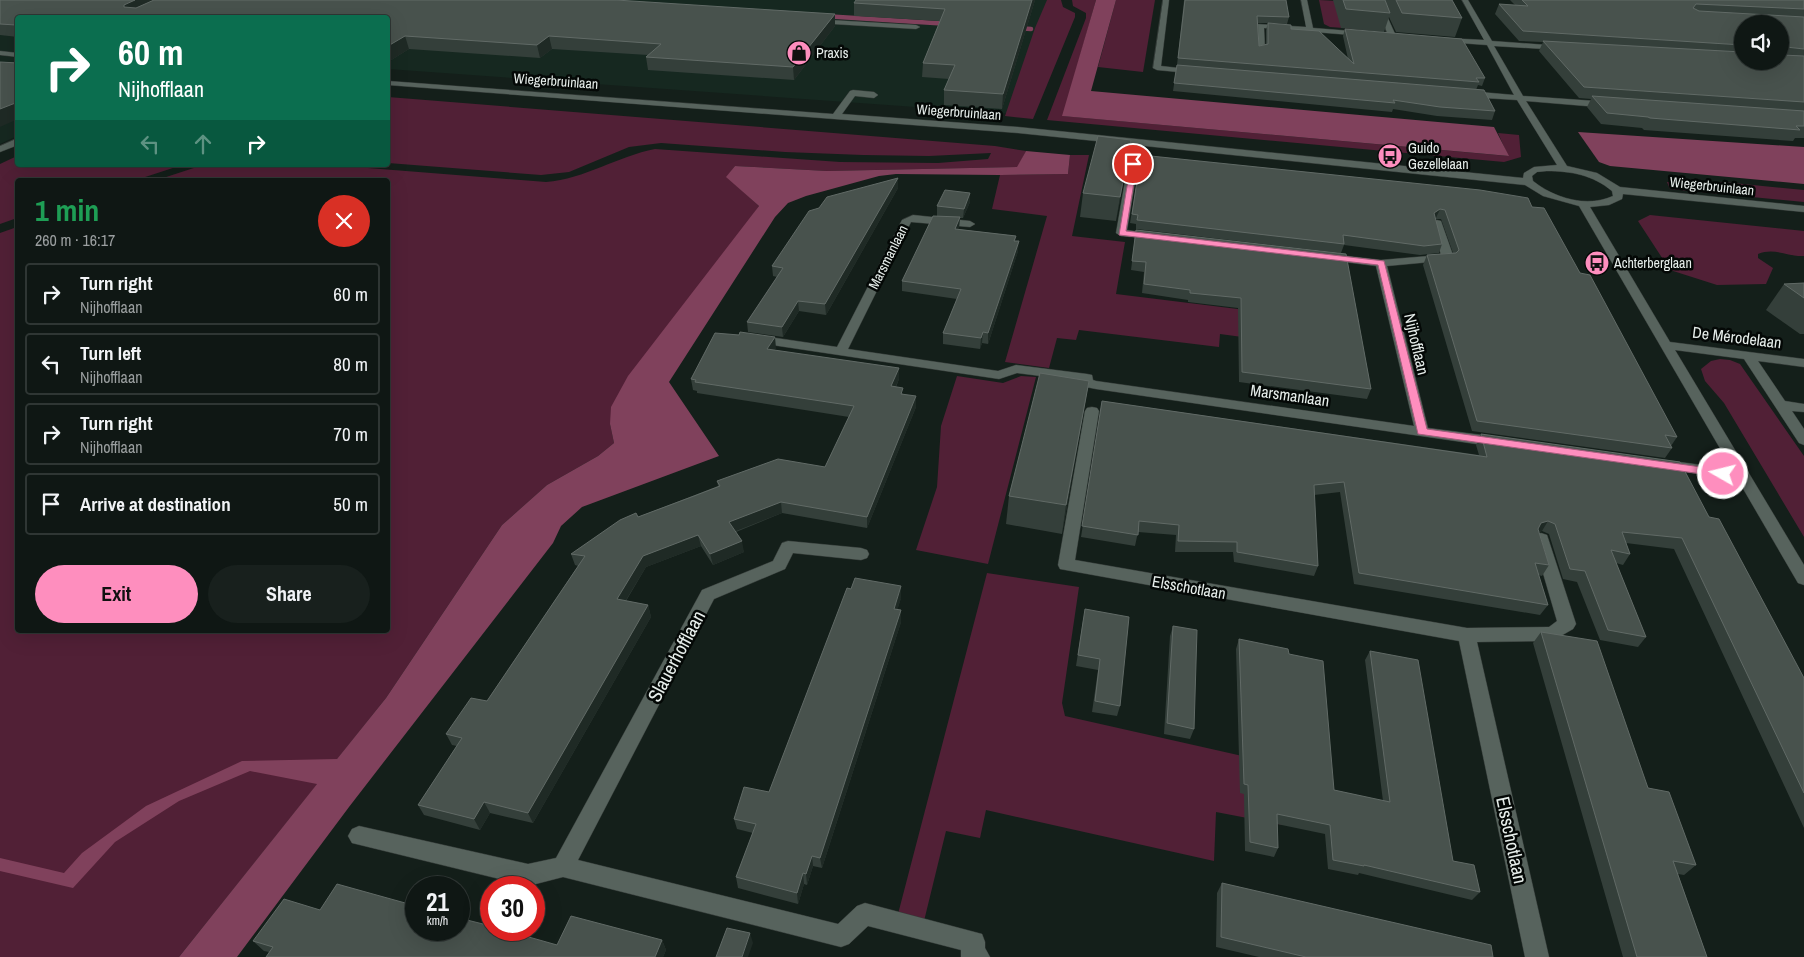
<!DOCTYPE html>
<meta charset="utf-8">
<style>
:root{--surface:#0f1714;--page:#18201d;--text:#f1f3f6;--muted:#9b9fa0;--line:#2f3634;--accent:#fe8ebe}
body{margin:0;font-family:"Archivo Narrow",sans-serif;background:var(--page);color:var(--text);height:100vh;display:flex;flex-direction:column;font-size:19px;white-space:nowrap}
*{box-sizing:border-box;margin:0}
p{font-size:16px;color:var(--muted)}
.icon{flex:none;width:28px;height:28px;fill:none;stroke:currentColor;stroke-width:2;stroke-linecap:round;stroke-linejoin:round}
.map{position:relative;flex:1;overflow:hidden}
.side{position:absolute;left:15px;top:178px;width:375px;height:455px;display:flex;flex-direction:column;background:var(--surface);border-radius:5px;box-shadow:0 5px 20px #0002,0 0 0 1px var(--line)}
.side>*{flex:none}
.banner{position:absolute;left:15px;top:15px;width:375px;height:152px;border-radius:5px;box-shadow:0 5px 20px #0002,0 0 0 1px var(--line);background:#0b6e4f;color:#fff;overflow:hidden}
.fabs{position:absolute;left:1734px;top:15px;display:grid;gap:10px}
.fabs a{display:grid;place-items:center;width:55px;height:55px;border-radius:50%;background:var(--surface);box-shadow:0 5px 20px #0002,0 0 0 1px var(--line);font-size:25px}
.speed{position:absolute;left:405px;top:876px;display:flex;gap:10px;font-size:25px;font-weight:700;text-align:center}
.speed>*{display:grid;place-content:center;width:65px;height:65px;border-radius:50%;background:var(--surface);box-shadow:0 5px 20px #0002,0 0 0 1px var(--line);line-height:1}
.speed small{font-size:12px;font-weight:400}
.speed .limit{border:8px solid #d22;background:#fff;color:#111}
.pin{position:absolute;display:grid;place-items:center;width:42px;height:42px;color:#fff;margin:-21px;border:2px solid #fff;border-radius:50%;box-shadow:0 1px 5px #0007}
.me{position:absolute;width:55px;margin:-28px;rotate:278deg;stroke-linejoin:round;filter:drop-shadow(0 0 4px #0008)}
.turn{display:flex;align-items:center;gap:18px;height:105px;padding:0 20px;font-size:22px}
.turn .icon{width:65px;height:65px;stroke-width:2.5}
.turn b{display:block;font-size:35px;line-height:42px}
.lanes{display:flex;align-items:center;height:48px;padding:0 20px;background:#0003;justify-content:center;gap:25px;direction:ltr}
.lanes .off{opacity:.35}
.round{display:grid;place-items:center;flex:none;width:52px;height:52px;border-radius:26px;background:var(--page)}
.summary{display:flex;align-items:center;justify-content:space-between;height:85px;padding:0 20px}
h1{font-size:30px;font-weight:800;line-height:38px;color:#1e9e55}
.button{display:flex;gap:10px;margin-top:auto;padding:10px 20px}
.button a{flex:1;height:58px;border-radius:30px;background:var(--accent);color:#111;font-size:20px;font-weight:800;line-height:58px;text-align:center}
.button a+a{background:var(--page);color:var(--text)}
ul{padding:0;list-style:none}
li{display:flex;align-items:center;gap:15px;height:62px;margin:0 10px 8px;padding:0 10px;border:2px solid var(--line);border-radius:5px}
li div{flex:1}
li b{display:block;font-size:19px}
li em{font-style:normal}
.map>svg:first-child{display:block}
</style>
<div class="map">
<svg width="1804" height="957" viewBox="0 0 1804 957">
<rect width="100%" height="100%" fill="#141f1a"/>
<!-- built -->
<polygon fill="#162820" points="0,0 1051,0 1013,114 388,69 388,18 18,18 17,136 0,144"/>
<!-- green -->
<g fill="#512036">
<polygon points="1047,0 1061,0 1063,7 1075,13 1075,17 1033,119 1005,116 1035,28"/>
<polygon points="1072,0 1096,0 1063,116 1508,156 1498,133 1519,135 1521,157 1504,162 1047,120 1086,18 1086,13 1073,6"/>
<polygon points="1116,0 1155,0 1143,72 1098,67"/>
<polygon points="1319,0 1371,3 1383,31 1330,27 1324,24"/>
<path d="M388,97L995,146L1026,151L1018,167L827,171L735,166L727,177L759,206L610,424L614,443L598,456L547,485L502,525L386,698L179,957H0V233L17,227L18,630H388V180H157L203,165H330L546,182C585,179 618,156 655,149L840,162L938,163L988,159L991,153L929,156L863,155L785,152L661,143L629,147L569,172L541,175L388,163Z"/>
<polygon points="1070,155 1089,155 1072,236 1125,242 1116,294 1270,313 1272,341 1220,334 1219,347 1079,330 1076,340 1057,338 1049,368 1005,362 1047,216 992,209 1000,175 1068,174"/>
<polygon points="17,156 18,165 182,165 136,180 18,180 17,218 0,224 0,164"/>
<polygon points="1667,182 1723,182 1804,190 1804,202 1670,189"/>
<path d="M1650,215L1804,231V256C1788,257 1775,247 1758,254V258L1773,268L1766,284L1717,285L1670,270L1638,221Z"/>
<polygon points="1720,359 1730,360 1740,364 1804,456 1804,537 1724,403 1705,381 1701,369 1711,361"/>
<polygon points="957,376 1003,383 1021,376 1036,377 988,564 916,550 937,487 941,426"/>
<polygon points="987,573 1079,587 1062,703 1065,716 1269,762 1283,801 1283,825 1216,812 1214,861 986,810 980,838 946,831 924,921 898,914"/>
</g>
<!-- water -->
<g fill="#80415c">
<polygon points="1096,0 1116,0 1091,91 1494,127 1509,156 1062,116"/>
<polygon points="1578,132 1804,147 1804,184 1610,166 1599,162"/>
<polygon points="1026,151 1070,155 1068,174 1000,175 896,174 879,176 806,196 788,203 775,217 669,382 719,456 582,507 561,526 553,543 349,807 237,957 179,957 317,784 250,771 179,801 115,842 73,888 0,871 0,858 64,873 82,853 146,806 242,761 337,759 386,698 502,525 547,485 598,456 614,443 610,424 611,407 628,376 759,206 726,177 735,166 827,171 1017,167"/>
</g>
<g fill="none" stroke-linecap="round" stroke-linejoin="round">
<!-- stream -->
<g stroke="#80415c" stroke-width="4.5">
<polyline points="823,16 950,24"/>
<polyline points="1015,28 1031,29"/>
</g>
<defs>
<g id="minor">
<polygon points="1163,0 1169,0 1161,66 1196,70 1200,72 1199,74 1157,70 1153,68"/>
<polygon points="1301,0 1307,0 1313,28 1364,32 1368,34 1364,36 1264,28 1265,50 1258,52 1257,24 1306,27"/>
<path d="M1462,0H1468L1492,41L1561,46L1565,48L1561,50L1494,46L1523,96L1610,102L1614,105L1610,108L1526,101L1567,166L1597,173L1620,187L1804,206V212L1623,194L1622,199L1609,205L1590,207L1670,342L1804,359V367L1758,361L1785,401L1804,404V412L1792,411L1804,429V445L1799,443L1744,359L1675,350L1804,565V585L1798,583L1738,480L1659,468L1657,465L1659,462L1664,460L1732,469L1579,206L1543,196L1525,185L1018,133L388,85V81L833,114L850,91L853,90L874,92L878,95L874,98L855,96L842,114L1018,127L1523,178L1524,173L1534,167L1557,165L1517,100L1468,97L1464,94L1468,91L1514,95L1487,45L1445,42L1441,40L1445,38L1484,40ZM1547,171C1571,171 1593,175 1612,191L1613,196C1587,208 1554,198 1533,181L1532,176L1537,172Z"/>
<polygon points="1377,4 1382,5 1396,36 1395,38 1388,36"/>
<polygon points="813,19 916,25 920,27 916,29 816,23 812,21"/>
<polygon points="0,51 18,53 18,57 0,55"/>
<polygon points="18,138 18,145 0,152 0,146"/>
<polygon points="1133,161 1138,164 1127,230 1158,235 1159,237 1158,239 1121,236 1116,233 1128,164"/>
<polygon points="913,215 970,221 975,224 970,227 911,222 848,349 998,371 1016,365 1087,374 1092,375 1093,380 1096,381 1414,426 1376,266 1329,260 1323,257 1329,254 1381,260 1441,255 1432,223 1437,220 1441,221 1454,258 1452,260 1387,266 1428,428 1497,437 1502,439 1504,442 1502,445 1497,447 1096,389 1081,386 1080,381 1017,373 999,379 752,342 750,339 756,335 837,347 902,220"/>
<polygon points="1092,407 1097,408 1099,411 1075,560 1467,628 1549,627 1557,621 1533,539 1535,535 1541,533 1547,535 1576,624 1573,629 1552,641 1477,642 1549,957 1525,957 1459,641 1060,569 1058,565 1085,411 1087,408"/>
<polygon points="788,541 861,548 867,550 869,554 867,558 861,560 793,553 785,569 714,599 578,860 838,924 857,906 865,903 982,934 985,942 985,948 990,957 961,957 961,950 868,926 849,944 841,947 563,877 528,886 352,843 348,836 352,829 359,826 528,864 556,858 702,590 773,561 782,543"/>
</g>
</defs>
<!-- minor casing -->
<use href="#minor" stroke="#343b38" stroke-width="1"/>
<!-- minor -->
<use href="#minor" fill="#57635d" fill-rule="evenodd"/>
</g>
<!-- wall -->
<g fill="#343f3a" fill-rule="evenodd">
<polygon points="0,0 835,26 794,80 648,70 646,57 648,55 552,49 540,58 409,49 388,62 388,18 18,18 18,37 0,35"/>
<polygon points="1035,0 1002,109 944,105 944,90 949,79 922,77 923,63 940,21 854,16 854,3"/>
<path d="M1184,0H1286L1289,17L1287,24L1268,23L1291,29L1348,59L1343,36L1345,29L1485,78L1482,86L1478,85L1476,90L1495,111L1492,120L1437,116L1393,109L1392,112L1173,91L1177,65ZM1258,23H1268L1266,30V44L1259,46Z"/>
<polygon points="1333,0 1452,0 1462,18 1455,37 1396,32 1389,17 1384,32 1341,28"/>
<path d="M1510,0H1804V138H1795L1793,141L1644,130L1642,128L1601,124L1587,107L1591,99L1579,98L1539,51L1543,42L1519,41L1495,14L1499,4L1515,5ZM1742,24L1780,61H1742Z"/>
<polygon points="1141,155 1532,207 1580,273 1677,437 1671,446 1672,448 1665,458 1472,431 1423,265 1427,255 1453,253 1441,219 1435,219 1442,244 1439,253 1420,255 1344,245 1341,253 1136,229 1136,224 1130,223"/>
<polygon points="1127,163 1116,221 1080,217 1083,193"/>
<polygon points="898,178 898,188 826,315 799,311 783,337 748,332 747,322 777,277 773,276 772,266 819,208"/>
<polygon points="970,193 970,202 963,218 960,218 959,227 958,229 1016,236 1015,241 1018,251 988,344 982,343 980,349 943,344 943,333 957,299 902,291 902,281 937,216 937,206"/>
<polygon points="1136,230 1346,254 1371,389 1367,399 1239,382 1238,308 1188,302 1188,300 1142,293 1144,272 1131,270"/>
<polygon points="1804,283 1804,334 1800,334 1766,310 1784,284"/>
<polygon points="776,348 774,350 899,379 896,387 916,407 867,528 782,513 736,532 744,552 713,565 701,546 646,567 626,601 648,605 651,617 533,823 490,813 480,830 424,815 418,805 457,746 452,745 446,734 487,701 578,566 575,565 571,554 638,517 718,486 717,481 825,467 849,417 697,393 697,391 693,390 691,379"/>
<polygon points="1089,381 1062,534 1006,524 1009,496"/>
<polygon points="1102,401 1479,455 1476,445 1481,434 1709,517 1804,678 1804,828 1674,549 1626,543 1630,554 1623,565 1616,563 1646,637 1638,647 1600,640 1577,582 1563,579 1549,534 1542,531 1539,532 1549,565 1542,576 1538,575 1548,605 1540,615 1354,584 1340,492 1314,495 1318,566 1314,576 1234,562 1233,552 1175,552 1176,535 1138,532 1135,546 1081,537"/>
<polygon points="901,598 897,610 901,622 822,868 813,866 807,885 804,884 798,904 738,888 736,877 753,833 737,829 734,819 769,792"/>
<polygon points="1083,620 1120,706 1117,716 1092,712 1098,670 1076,666"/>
<polygon points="1173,626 1194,729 1190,739 1164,734 1170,636"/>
<polygon points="1541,632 1648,788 1696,865 1684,875 1678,874 1707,957 1623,957 1533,643"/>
<polygon points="1239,639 1289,654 1334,790 1383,801 1365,660 1370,651 1453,861 1480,892 1472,900 1359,873 1358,875 1328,869 1325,834 1277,824 1278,848 1274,857 1245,851 1244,794 1240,793 1236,649"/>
<polygon points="1222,883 1493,957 1259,957 1216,947 1217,893"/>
<polygon points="320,910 557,945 662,940 666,950 663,957 266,957 269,952 264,951 253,941"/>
</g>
<!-- shaded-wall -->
<g fill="#1f2a25">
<polygon points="135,0 166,0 130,16 124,7 124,5"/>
<polygon points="1032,0 1035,0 1002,109 1003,94"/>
<polygon points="835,14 835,26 794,80 793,67"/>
<polygon points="44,15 46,18 37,18"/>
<polygon points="405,36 409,49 388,62 388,46"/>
<polygon points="549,36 552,49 540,58 537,45"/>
<polygon points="1786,47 1780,57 1780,50"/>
<polygon points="18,102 18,119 0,127 0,109"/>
<polygon points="1131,140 1127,163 1116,221 1120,197"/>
<polygon points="898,178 898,188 826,315 825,304"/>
<polygon points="970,193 970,202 963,218 964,209"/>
<polygon points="1440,209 1436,218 1430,222 1434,213"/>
<polygon points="960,217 959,227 955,239 955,229"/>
<polygon points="1019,241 1018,251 988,344 988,333"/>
<polygon points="798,301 799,311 783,337 782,327"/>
<polygon points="983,332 982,343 980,349 981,338"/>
<polygon points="775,337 776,348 768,360 767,349"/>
<polygon points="899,368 899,379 891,397 891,386"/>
<polygon points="1089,381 1084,409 1062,534 1066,505"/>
<polygon points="916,396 916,407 867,528 867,517"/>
<polygon points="781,502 782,513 731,533 729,522"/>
<polygon points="1548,521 1542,531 1534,533 1541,523"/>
<polygon points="698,535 701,546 646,567 620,610 617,599 643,556"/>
<polygon points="742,541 744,552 713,565 710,554"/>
<polygon points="901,586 901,598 894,621 894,609"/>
<polygon points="648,605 651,617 533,823 528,813"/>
<polygon points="901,610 901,622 822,868 820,858"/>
<polygon points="484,802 490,813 480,830 474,819"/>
<polygon points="812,856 813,866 807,885 806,874"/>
<polygon points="803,873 804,884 798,904 797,893"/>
<polygon points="750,933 753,943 748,957 742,957"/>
<polygon points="662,940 666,950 663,957 655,957"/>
</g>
<!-- building -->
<g fill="#48524d" stroke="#616a66">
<polygon points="0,0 135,0 124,5 124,7 136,8 154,0 616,0 835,14 793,67 646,57 661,44 549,36 537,45 405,36 388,46 388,18 82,18 44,15 37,18 18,18 18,24 16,25 0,24"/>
<polygon points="856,0 1032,0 1003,94 944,90 955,65 923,63 945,9 854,3"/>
<polygon points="1185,0 1286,0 1289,17 1257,16 1259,46 1268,44 1268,23 1291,25 1291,29 1319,31 1354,64 1345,29 1462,39 1485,78 1476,78 1479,82 1178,58"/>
<polygon points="1343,0 1385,0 1390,13 1346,9"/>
<polygon points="1396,0 1452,0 1462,18 1402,13"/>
<polygon points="1522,0 1804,0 1804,9 1696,4 1693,8 1699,11 1804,17 1804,49 1786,47 1780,50 1780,24 1742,24 1742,45 1523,31 1499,4 1528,6"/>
<polygon points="1543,41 1742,52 1742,61 1780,61 1780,54 1782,55 1804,56 1804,102 1584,87"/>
<polygon points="0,62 18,63 18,102 0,109"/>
<polygon points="1177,65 1484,90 1495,111 1440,107 1393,100 1395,103 1174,83"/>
<polygon points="1592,96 1804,111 1804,126 1796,126 1800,130 1650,118 1648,117 1607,113"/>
<polygon points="1098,136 1131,140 1120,197 1083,193"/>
<polygon points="1141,155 1480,190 1528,198 1532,207 1544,208 1580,273 1590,275 1677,437 1665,435 1672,448 1477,421 1427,255 1456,253 1459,250 1445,210 1440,209 1434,213 1442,244 1424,246 1343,235 1344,244 1137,220 1138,215 1132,214"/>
<polygon points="898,178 825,304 798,301 782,327 747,322 783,268 772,266 809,211 819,208 827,197"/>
<polygon points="945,190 970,193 964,209 937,206"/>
<polygon points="933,216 960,217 955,229 1016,236 1014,241 1019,241 988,333 983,332 981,338 943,333 961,289 902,281"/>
<polygon points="1136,230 1346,254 1371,389 1242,372 1241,298 1190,293 1190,290 1144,284 1146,262 1132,261"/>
<polygon points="1804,283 1804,298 1784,284"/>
<polygon points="740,332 775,337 767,349 899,368 891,386 903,388 901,394 916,396 867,517 781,502 729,522 742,541 710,554 698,535 643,556 617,599 648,605 528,813 484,802 474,819 418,805 462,738 446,734 471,698 487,701 585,556 571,554 620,520 636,513 638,517 694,496 720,486 717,481 778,459 825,467 854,406 695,382 696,380 691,379 715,333 739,335"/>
<polygon points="1040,373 1089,381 1066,505 1009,496"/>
<polygon points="1102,401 1487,457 1481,434 1680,462 1709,517 1719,519 1804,678 1804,793 1682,538 1622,532 1630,554 1611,550 1646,637 1608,630 1585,571 1570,569 1555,524 1548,521 1541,523 1538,529 1549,565 1535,563 1548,605 1359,573 1344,482 1314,485 1318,566 1237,552 1237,542 1178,541 1179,525 1139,521 1138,535 1082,526"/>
<polygon points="855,578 901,586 894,609 901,610 820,858 812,856 806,874 803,873 797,893 736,877 756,824 734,819 744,787 769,792 847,588 851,589"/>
<polygon points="1085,609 1129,617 1120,706 1095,701 1100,659 1078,655"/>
<polygon points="1173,626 1197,630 1194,729 1167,723"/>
<polygon points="1541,632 1597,641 1648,788 1669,792 1696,865 1673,861 1707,957 1637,957"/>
<polygon points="1239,639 1288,649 1289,654 1323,661 1334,790 1390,802 1370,651 1418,660 1453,861 1474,865 1480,892 1364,865 1364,866 1333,860 1330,825 1277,814 1278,848 1250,842 1248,785 1244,784"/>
<polygon points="1222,883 1491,945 1493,957 1306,957 1221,937"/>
<polygon points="337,884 416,906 416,930 459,930 459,918 491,926 491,930 504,930 557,945 571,916 662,940 655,957 266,957 273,947 253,941 284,899 320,910"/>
<polygon points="727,928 750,933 742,957 716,957"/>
</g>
<!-- route -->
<polygon fill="#fe8ebe" stroke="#a55c7c" points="1131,162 1137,164 1126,231 1384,261 1427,429 1723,470 1729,474 1723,477 1418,434 1378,265 1119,235"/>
<!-- icons -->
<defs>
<symbol id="shop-disc" viewBox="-11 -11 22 22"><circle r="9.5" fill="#fe8ebe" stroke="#040806"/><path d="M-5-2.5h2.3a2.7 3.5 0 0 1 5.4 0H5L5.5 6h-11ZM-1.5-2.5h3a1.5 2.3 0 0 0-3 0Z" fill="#111"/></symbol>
<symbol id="bus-disc" viewBox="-11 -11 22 22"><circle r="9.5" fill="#fe8ebe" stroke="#040806"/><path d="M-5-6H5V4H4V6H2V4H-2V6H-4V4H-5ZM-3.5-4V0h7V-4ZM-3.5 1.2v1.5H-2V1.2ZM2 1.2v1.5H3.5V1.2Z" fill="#111"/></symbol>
</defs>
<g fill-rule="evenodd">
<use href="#shop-disc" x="785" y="39" width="28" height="28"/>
<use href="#bus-disc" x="1376" y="142" width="28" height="28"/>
<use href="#bus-disc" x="1583" y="249" width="28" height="28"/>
</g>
<g text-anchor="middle" stroke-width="5" stroke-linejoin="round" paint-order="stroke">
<!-- far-poi labels -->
<g font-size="14" fill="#e7eeeb" stroke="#040806" text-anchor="start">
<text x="816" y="58">Praxis</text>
<text x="1408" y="153">Guido<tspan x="1408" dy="16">Gezellelaan</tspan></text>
<text x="1614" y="268">Achterberglaan</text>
</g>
<!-- far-street labels -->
<g font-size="14" fill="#e7eeeb" stroke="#040806">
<text transform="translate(556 81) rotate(4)" y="5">Wiegerbruinlaan</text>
<text transform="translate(959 112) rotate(4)" y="5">Wiegerbruinlaan</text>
<text transform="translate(1712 186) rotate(6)" y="5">Wiegerbruinlaan</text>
<text transform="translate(888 257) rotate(-63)" y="5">Marsmanlaan</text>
</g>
<!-- street labels -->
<g font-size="16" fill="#e7eeeb" stroke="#040806">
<text transform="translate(1737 337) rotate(7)" y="6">De Mérodelaan</text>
<text transform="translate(1417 344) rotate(77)" y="6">Nijhofflaan</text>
<text transform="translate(1290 395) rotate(8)" y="6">Marsmanlaan</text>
<text transform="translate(1189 587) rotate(10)" y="6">Elsschotlaan</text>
</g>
<!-- near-street labels -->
<g font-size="19" fill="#e7eeeb" stroke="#040806">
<text transform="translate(676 656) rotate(-62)" y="7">Slauerhofflaan</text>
<text transform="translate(1512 840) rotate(78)" y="7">Elsschotlaan</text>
</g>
</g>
</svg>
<div class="fabs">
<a><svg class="icon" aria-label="sound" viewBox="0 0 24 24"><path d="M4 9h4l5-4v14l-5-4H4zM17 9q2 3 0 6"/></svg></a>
</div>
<div class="speed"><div>21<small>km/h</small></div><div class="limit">30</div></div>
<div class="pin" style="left:1133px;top:164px;background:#d93025"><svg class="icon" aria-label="arrive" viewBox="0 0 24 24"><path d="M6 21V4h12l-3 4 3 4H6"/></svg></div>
<svg class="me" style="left:1723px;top:474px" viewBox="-20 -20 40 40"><circle r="17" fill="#fe8ebe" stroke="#fff" stroke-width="3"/><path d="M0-11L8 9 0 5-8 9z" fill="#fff"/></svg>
<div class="banner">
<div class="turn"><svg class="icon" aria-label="right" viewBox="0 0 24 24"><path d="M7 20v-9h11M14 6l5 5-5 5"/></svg><div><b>60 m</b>Nijhofflaan</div></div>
<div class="lanes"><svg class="icon off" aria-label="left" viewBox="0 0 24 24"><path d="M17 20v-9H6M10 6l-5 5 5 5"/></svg><svg class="icon off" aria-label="ahead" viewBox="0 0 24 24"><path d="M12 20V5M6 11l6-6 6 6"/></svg><svg class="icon" aria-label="right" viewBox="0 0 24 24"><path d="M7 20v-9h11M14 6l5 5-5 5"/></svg></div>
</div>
<section class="side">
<div class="summary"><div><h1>1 min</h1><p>260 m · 16:17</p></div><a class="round" style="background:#d93025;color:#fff"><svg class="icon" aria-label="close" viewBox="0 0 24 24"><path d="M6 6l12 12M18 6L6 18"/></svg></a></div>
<ul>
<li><svg class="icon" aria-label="right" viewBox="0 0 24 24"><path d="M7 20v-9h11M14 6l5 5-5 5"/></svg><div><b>Turn right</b><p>Nijhofflaan</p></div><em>60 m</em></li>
<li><svg class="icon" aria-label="left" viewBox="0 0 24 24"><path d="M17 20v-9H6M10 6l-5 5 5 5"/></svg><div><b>Turn left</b><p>Nijhofflaan</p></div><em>80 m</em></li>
<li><svg class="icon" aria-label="right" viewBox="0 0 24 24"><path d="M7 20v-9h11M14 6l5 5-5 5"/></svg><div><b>Turn right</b><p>Nijhofflaan</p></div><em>70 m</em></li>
<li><svg class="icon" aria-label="arrive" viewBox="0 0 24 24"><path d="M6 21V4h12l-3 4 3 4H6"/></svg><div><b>Arrive at destination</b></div><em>50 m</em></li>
</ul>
<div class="button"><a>Exit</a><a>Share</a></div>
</section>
</div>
